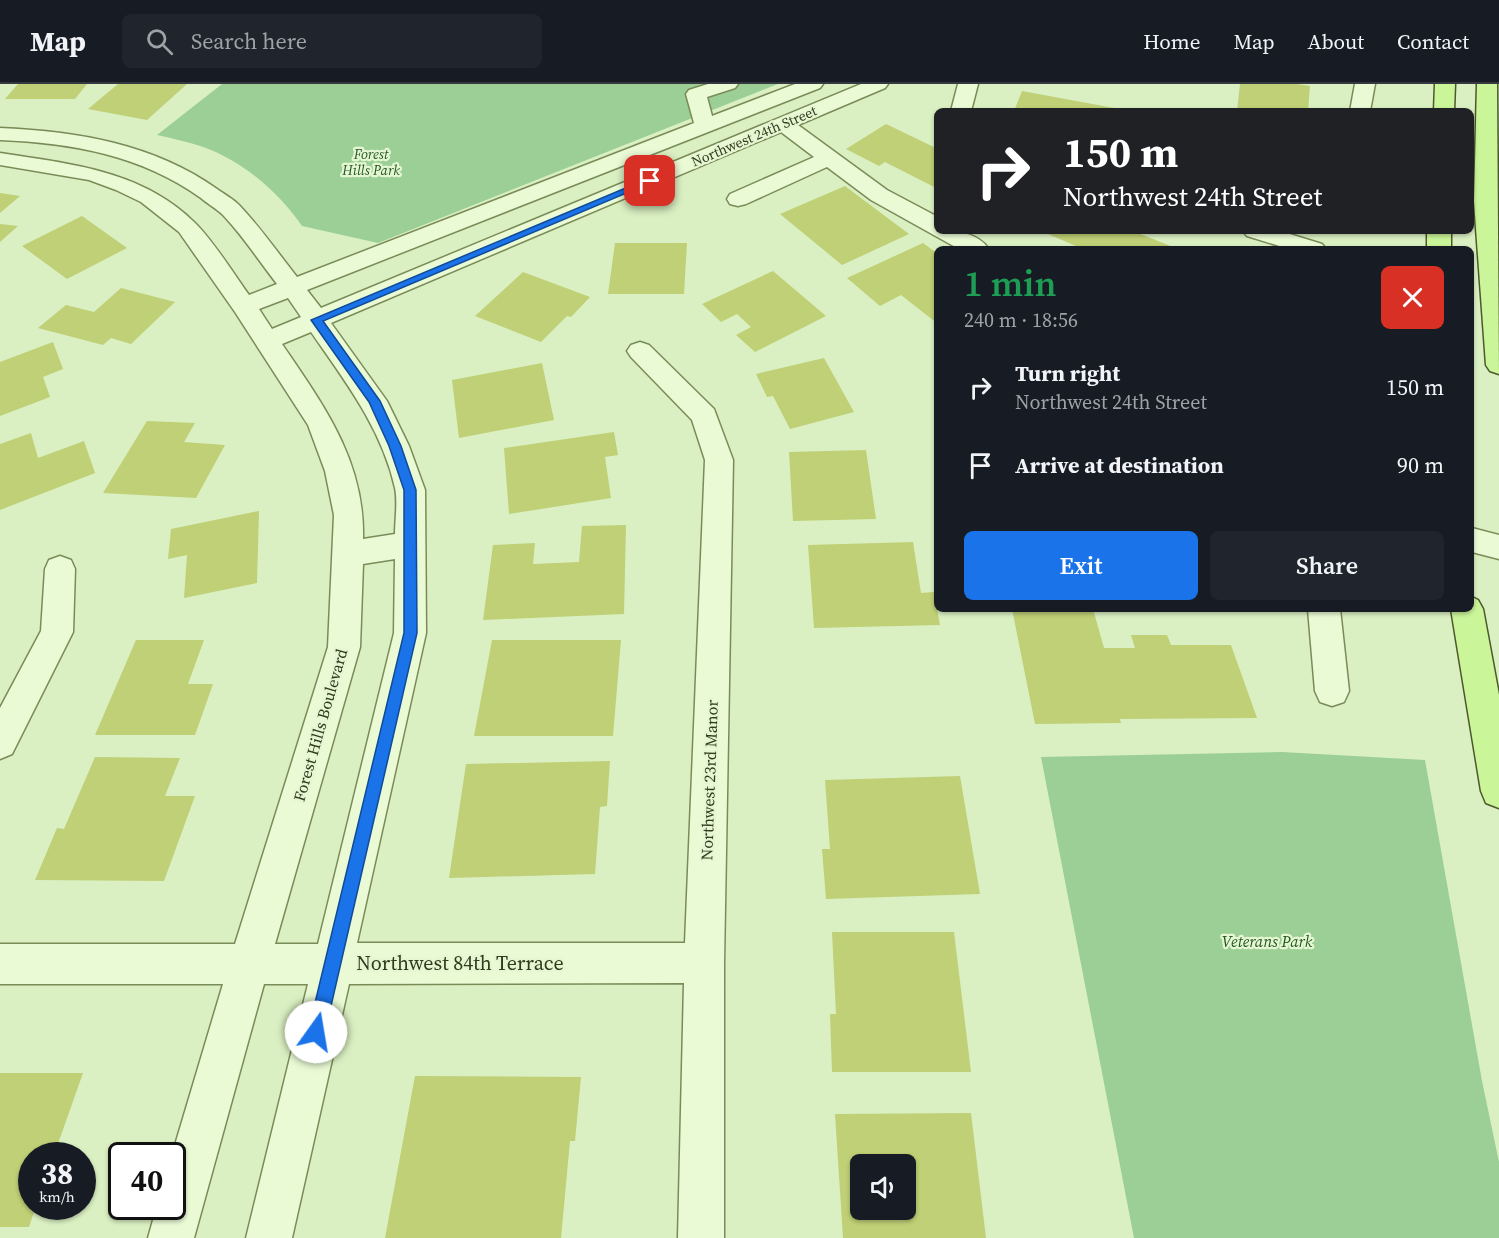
<!DOCTYPE html>
<meta charset="utf-8">
<style>
:root{--surface:#171b24;--page:#20242c;--text:#f1f3f6;--muted:#9ea1a6;--line:#363941;--accent:#1a73e8}
body{margin:0;font-family:"Source Serif 4",serif;background:var(--page);color:var(--text);height:100vh;display:flex;flex-direction:column;font-size:22px;white-space:nowrap}
*{box-sizing:border-box;margin:0}
p{font-size:20px;color:var(--muted)}
.icon{flex:none;width:33px;height:33px;fill:none;stroke:currentColor;stroke-width:2;stroke-linecap:round;stroke-linejoin:round}
.map{position:relative;flex:1;overflow:hidden}
.panel{position:absolute;left:934px;top:162px;width:540px;height:366px;display:flex;flex-direction:column;background:var(--surface);border-radius:9px;box-shadow:0 2px 4px #0004}
.panel>*{flex:none}
.guide{position:absolute;left:934px;top:24px;width:540px;height:126px;border-radius:9px;box-shadow:0 2px 4px #0004;background:#202124;color:#fff;overflow:hidden}
.fabs{position:absolute;left:850px;top:1070px;display:grid;gap:12px}
.fabs a{display:grid;place-items:center;width:66px;height:66px;border-radius:9px;background:var(--surface);box-shadow:0 2px 4px #0004;font-size:30px}
.speed{position:absolute;left:18px;top:1058px;display:flex;gap:12px;font-size:30px;font-weight:700;text-align:center}
.speed>*{display:grid;place-content:center;width:78px;height:78px;border-radius:50%;background:var(--surface);box-shadow:0 2px 4px #0004;line-height:1}
.speed small{font-size:15px;font-weight:400}
.speed .limit{border:3px solid #111;border-radius:9px;background:#fff;color:#111}
.pin{position:absolute;display:grid;place-items:center;width:51px;height:51px;color:#fff;margin:-26px;border-radius:12px;box-shadow:0 3px 9px #0006}
.me{position:absolute;width:66px;margin:-33px;rotate:13deg;stroke-linejoin:round;filter:drop-shadow(0 0 4px #0008)}
.turn{display:flex;align-items:center;gap:21px;height:126px;padding:0 30px;font-size:27px}
.turn .icon{width:78px;height:78px;stroke-width:2.5}
.turn b{display:block;font-size:42px;line-height:51px}
.round{display:grid;place-items:center;flex:none;width:63px;height:63px;border-radius:9px;background:var(--page)}
.overview{display:flex;align-items:center;justify-content:space-between;height:102px;padding:0 30px}
h1{font-size:36px;font-weight:600;line-height:45px;color:#1e9e55}
.primary-button{display:flex;gap:12px;margin-top:auto;padding:12px 30px}
.primary-button a{flex:1;height:69px;border-radius:9px;background:var(--accent);color:#fff;font-size:24px;font-weight:600;line-height:69px;text-align:center}
.primary-button a+a{background:var(--page);color:var(--text)}
ul{padding:0;list-style:none}
li{display:flex;align-items:center;gap:18px;height:78px;padding:0 30px}
li div{flex:1}
li b{display:block;font-size:22px}
li em{font-style:normal}
header{display:flex;align-items:center;gap:36px;box-sizing:border-box;height:84px;padding:0 30px;background:var(--surface);border-bottom:2px solid var(--line)}
header strong{font-size:28px}
nav{display:flex;gap:33px;margin-inline-start:auto;font-size:21px}
.search{width:420px;height:54px;background:var(--page);display:flex;align-items:center;gap:15px;box-sizing:border-box;padding:0 21px;border-radius:9px;color:var(--muted);font-size:22px}
.map>svg:first-child{display:block}
</style>
<header>
<strong>Map</strong>
<div class="search"><svg class="icon" aria-label="search" viewBox="0 0 24 24"><circle cx="10" cy="10" r="6"/><path d="M15 15l6 6"/></svg>Search here</div>
<nav><a>Home</a><a>Map</a><a>About</a><a>Contact</a></nav>
</header>
<div class="map">
<svg width="1499" height="1154" viewBox="0 0 1499 1154">
<rect width="100%" height="100%" fill="#daf0c2"/>
<!-- green -->
<g fill="#9bcf95">
<path d="M222,0H778L378,159L302,142C280,110 247,81 211,66C194,59 175,55 157,51Z"/>
<polygon points="1282,668 1425,676 1482,997 1499,1078 1499,1154 1134,1154 1041,673"/>
</g>
<!-- building -->
<g fill="#bfd076" fill-rule="evenodd">
<polygon points="18,0 87,0 75,15 5,15"/>
<polygon points="118,0 187,0 147,36 88,25"/>
<polygon points="1240,0 1297,0 1310,2 1308,27 1237,27"/>
<polygon points="1022,7 1125,26 1125,27 1014,27"/>
<polygon points="886,40 938,65 938,105 885,78 879,82 846,65"/>
<polygon points="845,102 909,150 842,181 780,130"/>
<polygon points="0,109 20,112 0,129"/>
<polygon points="82,132 127,164 67,195 22,162"/>
<polygon points="0,140 18,142 0,158"/>
<polygon points="1041,147 1133,147 1178,165 1083,165"/>
<polygon points="615,159 687,159 684,210 608,210"/>
<polygon points="923,159 938,170 938,240 901,211 880,222 847,194"/>
<polygon points="773,187 826,232 755,268 736,251 751,243 737,230 721,238 702,220"/>
<polygon points="523,188 590,213 571,233 567,232 541,258 475,232"/>
<polygon points="121,204 175,218 131,260 111,254 103,261 38,244 66,221 94,228"/>
<polygon points="53,258 63,285 43,293 50,313 0,332 0,278"/>
<polygon points="824,274 854,328 790,345 773,312 767,313 756,290"/>
<polygon points="542,279 554,336 459,354 452,296"/>
<polygon points="147,337 195,339 184,358 225,361 196,414 103,409"/>
<polygon points="614,348 618,371 605,373 611,414 509,430 504,364"/>
<polygon points="31,349 38,374 84,357 95,389 0,426 0,360"/>
<polygon points="866,366 876,435 793,437 789,368"/>
<polygon points="259,427 257,499 184,514 187,471 168,475 171,445"/>
<polygon points="626,441 624,530 483,536 493,461 535,459 533,480 579,478 582,442"/>
<polygon points="913,458 921,509 934,508 940,541 814,544 808,461"/>
<polygon points="1012,525 1093,525 1104,564 1135,564 1131,551 1167,551 1171,561 1231,561 1257,634 1120,635 1121,639 1035,640"/>
<polygon points="136,556 204,556 188,600 213,600 195,651 95,651"/>
<polygon points="492,556 621,556 613,652 474,652"/>
<polygon points="95,673 180,674 165,712 195,712 164,797 35,796 57,744 64,745"/>
<polygon points="610,677 607,722 600,723 595,790 449,794 466,680"/>
<polygon points="960,692 980,810 826,815 822,765 830,765 825,696"/>
<polygon points="832,848 954,848 971,988 832,988 830,930 836,930"/>
<polygon points="0,989 83,989 54,1071 32,1071 32,1122 36,1122 29,1143 0,1143"/>
<polygon points="415,992 581,993 575,1057 570,1057 561,1154 385,1154"/>
<path d="M971,1029L986,1154H843L835,1030ZM861,1080H906V1125H861Z"/>
</g>
<g fill="none" stroke-linecap="round" stroke-linejoin="round">
<defs>
<g id="minor">
<path d="M708,0H738L735,4L707,13L712,32L795,0H823L820,4L307,206L321,224L861,0H888L885,4L798,41L887,106L938,133V147C956,147 977,148 989,165H959L871,116L827,83L746,120L738,122L730,120L727,115L730,110L814,73L781,48L331,239L387,317L409,362L425,406L426,549L357,859H685L705,376L692,336L631,273L627,267L631,261L640,258L649,261L714,325L733,376L724,879V1154H678L684,899L349,900L292,1154H246L308,900H264L194,1154H148L157,1122H172V1071L223,900H0V860H235L328,563L334,431L325,387L308,341L235,228L179,148L141,118L116,106L89,96L0,81V69C70,80 141,86 194,138C213,156 233,189 249,211L277,200C259,177 243,152 223,131C217,125 208,120 201,114C141,71 72,59 0,56V44C76,47 154,60 217,105C224,110 233,115 239,121C260,143 278,169 297,193L694,39L686,10L689,6ZM288,214L301,233L272,245L259,225ZM311,248C345,297 382,345 395,404C398,418 395,436 395,450L363,455C365,377 324,322 282,260ZM395,475L394,549L318,860H275L360,563L363,480Z"/>
<polygon points="958,0 978,0 971,27 951,27"/>
<polygon points="1355,0 1375,0 1370,27 1350,27"/>
<polygon points="1243,147 1280,147 1322,160 1326,165 1289,165 1247,152"/>
<polygon points="1472,444 1499,451 1499,475 1472,468"/>
<polygon points="60,472 71,476 75,485 73,548 12,670 0,675 0,624 41,547 45,485 49,476"/>
<polygon points="1308,525 1340,525 1349,607 1344,618 1332,622 1320,618 1315,607"/>
</g>
<g id="major">
<polygon points="1435,0 1455,0 1454,27 1434,27"/>
<polygon points="1477,0 1497,0 1499,290 1490,287 1486,281 1474,117"/>
<rect x="1427" y="147" width="24" height="18"/>
<polygon points="1472,513 1478,516 1483,525 1499,611 1499,724 1486,719 1481,707 1451,525 1472,525"/>
</g>
</defs>
<!-- minor casing -->
<use href="#minor" stroke="#7b8b58" stroke-width="3"/>
<!-- major casing -->
<use href="#major" stroke="#4e582d" stroke-width="3"/>
<!-- minor -->
<use href="#minor" fill="#e9fad5" fill-rule="evenodd"/>
<!-- major -->
<use href="#major" fill="#caf598" fill-rule="evenodd"/>
</g>
<!-- route -->
<polygon fill="#1a73e8" stroke="#114b97" stroke-width="1.5" points="647,95 655,97 323,237 380,317 401,362 416,406 417,549 325,948 323,954 316,956 310,954 308,948 404,549 404,406 389,362 369,318 311,236"/>
<g text-anchor="middle" stroke-width="4.5" stroke-linejoin="round" paint-order="stroke">
<!-- far-street labels -->
<g font-size="14" fill="#323a1d" stroke="#e5f7d2">
<text transform="translate(754 52) rotate(-23)" y="5">Northwest 24th Street</text>
</g>
<!-- far-park labels -->
<g font-size="14" font-style="italic" fill="#235724" stroke="#e5f7d2">
<text x="371" y="75">Forest<tspan x="371" dy="16">Hills Park</tspan></text>
</g>
<!-- street labels -->
<g font-size="16" fill="#323a1d" stroke="#e5f7d2">
<text transform="translate(320 641) rotate(-74)" y="6">Forest Hills Boulevard</text>
<text transform="translate(709 696) rotate(-88)" y="6">Northwest 23rd Manor</text>
</g>
<!-- park labels -->
<g font-size="16" font-style="italic" fill="#235724" stroke="#e5f7d2">
<text x="1267" y="863">Veterans Park</text>
</g>
<!-- near-street labels -->
<g font-size="20" fill="#323a1d" stroke="#e5f7d2">
<text x="460" y="886">Northwest 84th Terrace</text>
</g>
</g>
</svg>
<div class="fabs">
<a><svg class="icon" aria-label="sound" viewBox="0 0 24 24"><path d="M4 9h4l5-4v14l-5-4H4zM17 9q2 3 0 6"/></svg></a>
</div>
<div class="speed"><div>38<small>km/h</small></div><div class="limit">40</div></div>
<div class="pin" style="left:650px;top:97px;background:#d93025"><svg class="icon" aria-label="arrive" viewBox="0 0 24 24"><path d="M6 21V4h12l-3 4 3 4H6"/></svg></div>
<svg class="me" style="left:316px;top:948px" viewBox="-20 -20 40 40"><circle r="19" fill="#fff"/><path d="M0-13L10 11 0 6-10 11z" fill="#1a73e8"/></svg>
<div class="guide">
<div class="turn"><svg class="icon" aria-label="right" viewBox="0 0 24 24"><path d="M7 20v-9h11M14 6l5 5-5 5"/></svg><div><b>150 m</b>Northwest 24th Street</div></div>
</div>
<section class="panel">
<div class="overview"><div><h1>1 min</h1><p>240 m · 18:56</p></div><a class="round" style="background:#d93025;color:#fff"><svg class="icon" aria-label="close" viewBox="0 0 24 24"><path d="M6 6l12 12M18 6L6 18"/></svg></a></div>
<ul>
<li><svg class="icon" aria-label="right" viewBox="0 0 24 24"><path d="M7 20v-9h11M14 6l5 5-5 5"/></svg><div><b>Turn right</b><p>Northwest 24th Street</p></div><em>150 m</em></li>
<li><svg class="icon" aria-label="arrive" viewBox="0 0 24 24"><path d="M6 21V4h12l-3 4 3 4H6"/></svg><div><b>Arrive at destination</b></div><em>90 m</em></li>
</ul>
<div class="primary-button"><a>Exit</a><a>Share</a></div>
</section>
</div>
